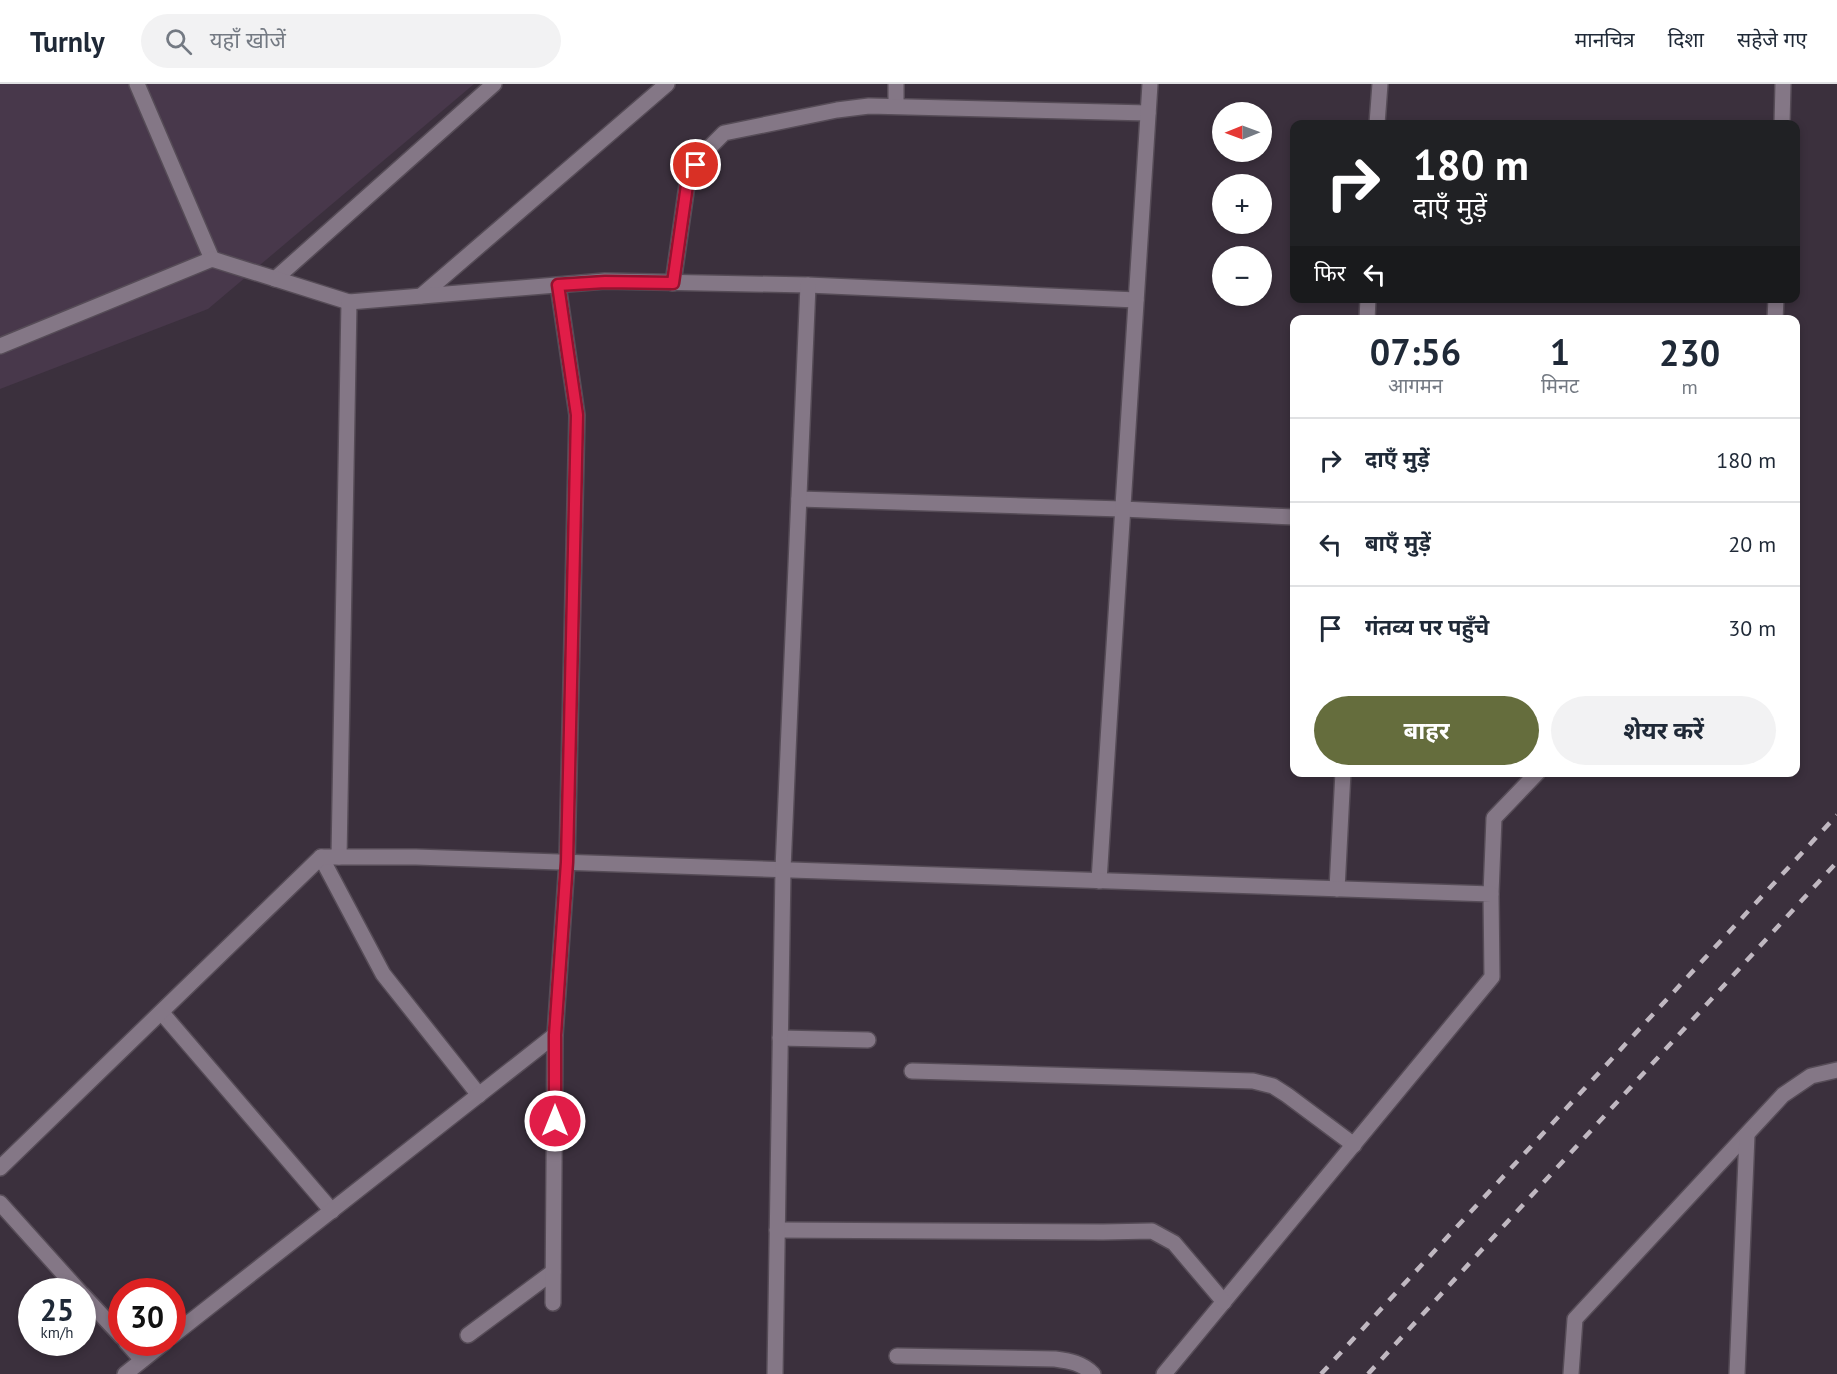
<!DOCTYPE html>
<html lang="hi">
<meta charset="utf-8">
<style>
:root{--surface:#fff;--page:#f2f2f3;--text:#1f2937;--muted:#747a83;--line:#e0e1e3;--accent:#656d3d}
body{margin:0;font-family:"PT Sans","Noto Sans Devanagari",sans-serif;background:var(--page);color:var(--text);height:100vh;display:flex;flex-direction:column;font-size:22px;white-space:nowrap}
*{box-sizing:border-box;margin:0}
p{font-size:20px;color:var(--muted)}
.icon{flex:none;width:33px;height:33px;fill:none;stroke:currentColor;stroke-width:2;stroke-linecap:round;stroke-linejoin:round}
.map{position:relative;flex:1;overflow:hidden}
.drawer{position:absolute;left:1290px;top:231px;width:510px;height:462px;display:flex;flex-direction:column;background:var(--surface);border-radius:12px;box-shadow:0 3px 9px #0003}
.drawer>*{flex:none}
.guide{position:absolute;left:1290px;top:36px;width:510px;height:183px;border-radius:12px;box-shadow:0 3px 9px #0003;background:#202124;color:#fff;overflow:hidden}
.needle{width:39px;rotate:269deg}
.buttons{position:absolute;left:1212px;top:18px;display:grid;gap:12px}
.buttons a{display:grid;place-items:center;width:60px;height:60px;border-radius:50%;background:var(--surface);box-shadow:0 3px 9px #0003;font-size:30px}
.speed{position:absolute;left:18px;top:1194px;display:flex;gap:12px;font-size:30px;font-weight:700;text-align:center}
.speed>*{display:grid;place-content:center;width:78px;height:78px;border-radius:50%;background:var(--surface);box-shadow:0 3px 9px #0003;line-height:1}
.speed small{font-size:15px;font-weight:400}
.speed .limit{border:9px solid #d22;background:#fff;color:#111}
.pin{position:absolute;display:grid;place-items:center;width:51px;height:51px;color:#fff;margin:-26px;border:3px solid #fff;border-radius:50%;box-shadow:0 2px 6px #0007}
.me{position:absolute;width:66px;margin:-33px;rotate:0deg;stroke-linejoin:round;filter:drop-shadow(0 0 4px #0008)}
.turn{display:flex;align-items:center;gap:21px;height:126px;padding:0 24px;font-size:27px}
.turn .icon{width:78px;height:78px;stroke-width:2.5}
.turn b{display:block;font-size:42px;line-height:51px}
.then{display:flex;align-items:center;height:57px;padding:0 24px;background:#0003;gap:12px;font-size:22px}
.eta{display:flex;justify-content:space-evenly;align-items:center;height:102px;text-align:center}
.eta b{font-size:36px;font-weight:700;line-height:42px}
.button{display:flex;gap:12px;margin-top:auto;padding:12px 24px}
.button a{flex:1;height:69px;border-radius:36px;background:var(--accent);color:#fff;font-size:24px;font-weight:700;line-height:69px;text-align:center}
.button a+a{background:var(--page);color:var(--text)}
ul{padding:0;list-style:none}
li{display:flex;align-items:center;gap:18px;height:84px;padding:0 24px;border-top:2px solid var(--line)}
li div{flex:1}
li b{display:block;font-size:22px}
li em{font-style:normal}
header{display:flex;align-items:center;gap:36px;box-sizing:border-box;height:84px;padding:0 30px;background:var(--surface);border-bottom:2px solid var(--line)}
header strong{font-size:28px}
nav{display:flex;gap:33px;margin-inline-start:auto;font-size:21px}
.search{width:420px;height:54px;background:var(--page);display:flex;align-items:center;gap:15px;box-sizing:border-box;padding:0 21px;border-radius:33px;color:var(--muted);font-size:22px}
.map>svg:first-child{display:block}
</style>
<header>
<strong>Turnly</strong>
<div class="search"><svg class="icon" aria-label="search" viewBox="0 0 24 24"><circle cx="10" cy="10" r="6"/><path d="M15 15l6 6"/></svg>यहाँ खोजें</div>
<nav><a>मानचित्र</a><a>दिशा</a><a>सहेजे गए</a></nav>
</header>
<div class="map">
<svg width="1837" height="1290" viewBox="0 0 1837 1290">
<rect width="100%" height="100%" fill="#3b303d"/>
<!-- built -->
<polygon fill="#48384b" points="0,0 474,0 208,225 0,305"/>
<g fill="none" stroke-linecap="round" stroke-linejoin="round">
<defs>
<g id="street">
<polyline points="137,0 212,175"/>
<polyline points="896,21 896,0"/>
<polyline points="1377,40 1380,0"/>
<polyline points="1782,40 1783,0"/>
<polyline points="275,195 494,0"/>
<polyline points="673,199 688,94 704,69 724,49 837,26 869,22 1148,29"/>
<polyline points="421,212 667,0"/>
<polyline points="1367,236 1368,214"/>
<polyline points="1775,236 1776,214"/>
<polyline points="0,262 212,175 349,218"/>
<polyline points="799,415 1122,425 1294,433"/>
<polyline points="321,773 383,890 479,1011"/>
<polyline points="339,773 349,218 605,197 808,201 1136,216"/>
<polyline points="1099,797 1150,0"/>
<polyline points="1337,805 1343,688"/>
<polyline points="1491,810 1494,734 1538,688"/>
<polyline points="162,929 332,1127"/>
<polyline points="555,951 567,778 577,331 558,201"/>
<polyline points="780,954 868,956"/>
<polyline points="912,987 1253,997 1273,1002 1287,1011 1354,1061"/>
<polyline points="0,1084 321,773 416,773 1491,810 1492,893 1164,1290"/>
<polyline points="0,1119 80,1208"/>
<polyline points="777,1146 1103,1148 1152,1147 1174,1159 1224,1218"/>
<polyline points="82,1210 122,1253"/>
<polyline points="468,1251 553,1188"/>
<polyline points="172,1252 555,951 553,1219"/>
<polyline points="126,1258 142,1276"/>
<path d="M897,1272L1055,1275C1070,1277 1082,1279 1093,1290"/>
<polyline points="125,1290 165,1258"/>
<polyline points="775,1290 783,785 808,201"/>
<polyline points="1571,1290 1575,1235 1783,1011 1811,992 1837,986"/>
<polyline points="1737,1290 1747,1051"/>
</g>
</defs>
<!-- street casing -->
<use href="#street" stroke="#564c57" stroke-width="18"/>
<!-- street -->
<use href="#street" stroke="#847786" stroke-width="15"/>
<!-- rail -->
<g stroke="#c0b8c1" stroke-width="4.5" stroke-dasharray="10 10" stroke-linecap="butt">
<polyline points="1321,1290 1837,731"/>
<polyline points="1368,1290 1837,778"/>
</g>
</g>
<g fill="none" stroke-linecap="round" stroke-linejoin="round">
<defs>
<polyline id="route" points="555,1037 555,951 567,778 577,331 558,201 605,198 673,199 688,94 696,81"/>
</defs>
<!-- route casing -->
<use href="#route" stroke="#92132f" stroke-width="15"/>
<!-- route -->
<use href="#route" stroke="#e11d48" stroke-width="10"/>
</g>
</svg>
<div class="buttons">
<a><svg class="needle" viewBox="-14 -14 28 28"><path d="M0-13l5 13h-10z" fill="#e53935"/><path d="M0 13l5-13h-10z" fill="#747a83"/></svg></a>
<a>+</a>
<a>−</a>
</div>
<div class="speed"><div>25<small>km/h</small></div><div class="limit">30</div></div>
<div class="pin" style="left:696px;top:81px;background:#d93025"><svg class="icon" aria-label="arrive" viewBox="0 0 24 24"><path d="M6 21V4h12l-3 4 3 4H6"/></svg></div>
<svg class="me" style="left:555px;top:1037px" viewBox="-20 -20 40 40"><circle r="17" fill="#e11d48" stroke="#fff" stroke-width="3"/><path d="M0-11L8 9 0 5-8 9z" fill="#fff"/></svg>
<div class="guide">
<div class="turn"><svg class="icon" aria-label="right" viewBox="0 0 24 24"><path d="M7 20v-9h11M14 6l5 5-5 5"/></svg><div><b>180 m</b>दाएँ मुड़ें</div></div>
<div class="then">फिर<svg class="icon" aria-label="left" viewBox="0 0 24 24"><path d="M17 20v-9H6M10 6l-5 5 5 5"/></svg></div>
</div>
<section class="drawer">
<div class="eta">
<div><b>07:56</b><p>आगमन</p></div>
<div><b>1</b><p>मिनट</p></div>
<div><b>230</b><p>m</p></div>
</div>
<ul>
<li><svg class="icon" aria-label="right" viewBox="0 0 24 24"><path d="M7 20v-9h11M14 6l5 5-5 5"/></svg><div><b>दाएँ मुड़ें</b></div><em>180 m</em></li>
<li><svg class="icon" aria-label="left" viewBox="0 0 24 24"><path d="M17 20v-9H6M10 6l-5 5 5 5"/></svg><div><b>बाएँ मुड़ें</b></div><em>20 m</em></li>
<li><svg class="icon" aria-label="arrive" viewBox="0 0 24 24"><path d="M6 21V4h12l-3 4 3 4H6"/></svg><div><b>गंतव्य पर पहुँचे</b></div><em>30 m</em></li>
</ul>
<div class="button"><a>बाहर</a><a>शेयर करें</a></div>
</section>
</div>
